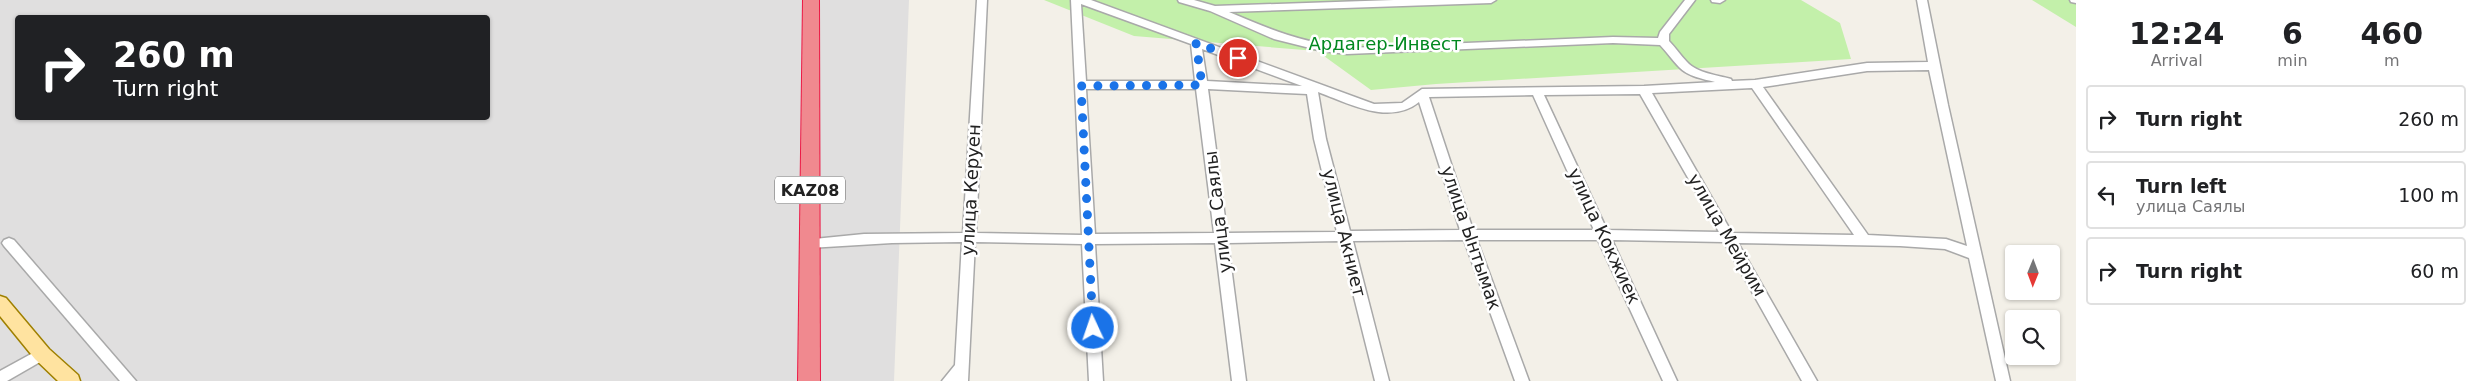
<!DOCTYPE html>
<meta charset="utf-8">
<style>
:root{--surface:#fff;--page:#f6f6f6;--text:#202124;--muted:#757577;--line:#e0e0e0}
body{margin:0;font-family:"DejaVu Sans",sans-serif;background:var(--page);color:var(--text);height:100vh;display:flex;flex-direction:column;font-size:19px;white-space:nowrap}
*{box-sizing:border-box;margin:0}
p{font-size:16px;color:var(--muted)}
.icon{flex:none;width:28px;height:28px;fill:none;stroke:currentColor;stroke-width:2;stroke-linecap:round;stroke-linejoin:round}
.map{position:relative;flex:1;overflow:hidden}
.sheet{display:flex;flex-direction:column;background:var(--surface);width:400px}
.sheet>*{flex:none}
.guide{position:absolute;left:15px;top:15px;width:475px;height:105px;border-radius:5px;box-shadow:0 1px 4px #0004;background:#202124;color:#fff;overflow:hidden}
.needle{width:32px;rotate:181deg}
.fabs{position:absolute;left:2005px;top:245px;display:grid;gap:10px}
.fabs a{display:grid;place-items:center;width:55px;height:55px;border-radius:5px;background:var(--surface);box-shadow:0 1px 4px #0004;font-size:25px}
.pin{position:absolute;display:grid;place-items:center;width:42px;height:42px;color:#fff;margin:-21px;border:2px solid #fff;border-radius:50%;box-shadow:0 1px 5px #0007}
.me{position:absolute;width:55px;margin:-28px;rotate:357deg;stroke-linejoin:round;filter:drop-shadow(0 0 4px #0008)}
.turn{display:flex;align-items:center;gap:18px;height:105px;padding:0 15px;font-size:22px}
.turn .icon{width:65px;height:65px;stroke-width:2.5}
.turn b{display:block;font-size:35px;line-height:42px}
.eta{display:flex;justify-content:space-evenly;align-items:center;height:85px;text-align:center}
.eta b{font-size:30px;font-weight:700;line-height:35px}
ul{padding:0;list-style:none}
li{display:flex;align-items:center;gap:15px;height:68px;margin:0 10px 8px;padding:0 5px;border:2px solid var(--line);border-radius:5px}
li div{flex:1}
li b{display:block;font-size:19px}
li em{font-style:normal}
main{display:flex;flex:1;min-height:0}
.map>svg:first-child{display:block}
</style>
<main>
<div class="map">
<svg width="2076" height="381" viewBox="0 0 2076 381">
<rect width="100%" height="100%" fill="#f3f0e8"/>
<!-- residential -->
<path fill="#e0dfdf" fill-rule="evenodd" d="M0,0H909L894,381H0ZM18,18H488V118H18Z"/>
<!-- grass -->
<g fill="#c3f0aa">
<polygon points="1044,0 1801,0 1840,23 1851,59 1436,84 1371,90 1317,51 1134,36"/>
<polygon points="2032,0 2076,0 2076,27"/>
</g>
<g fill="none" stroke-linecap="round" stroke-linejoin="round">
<defs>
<g id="minor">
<path d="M977,0H987L976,233L1082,235L1071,0H1091L1374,104L1402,103L1422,89L1644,86L1715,82C1703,79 1687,76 1679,67C1672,60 1667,52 1660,45L1613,43L1347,54L1322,51L1274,39L1210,11L1179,2L1178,0H1194L1215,6L1394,0H1496L1491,3L1229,12C1271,30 1301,42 1347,48L1613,37L1658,38L1660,32L1685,0H1695L1669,34V41C1676,48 1680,55 1687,62C1697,73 1717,75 1731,79L1732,81L1755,80L1867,63L1928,62L1917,0H1927L1948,105L2010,381H1996L1969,258L1945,249L1900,246L1738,243L1817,381H1802L1724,242L1612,240L1677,381H1663L1598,240H1477L1529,381H1515L1464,240L1353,241L1389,381H1375L1340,241L1228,243L1246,381H1232L1215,243L1095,244L1103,381H1089L1082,244L975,242L968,381H942L955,365L962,242L892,243L809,248L804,246L802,243L804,240L864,234L963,233ZM1081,4L1191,44L1195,81H1086ZM1202,49L1302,86L1207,81ZM1929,70L1967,246L1946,239L1868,235L1763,87L1867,71ZM1752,88L1854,235L1732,233L1652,93ZM1086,89H1196L1214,233L1095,234ZM1208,89L1307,94L1314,139L1337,232L1227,233ZM1318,92C1348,103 1389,126 1419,102L1460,230L1350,231L1326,139ZM1640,94L1719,232L1607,230L1544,95ZM1533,95L1594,230H1473L1429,97Z"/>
<polygon points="1711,0 1725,0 1720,3 1712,2"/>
<polygon points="2070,0 2076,0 2076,3 2071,2"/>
<polygon points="9,238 14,240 136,381 120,381 4,246 2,243 4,240"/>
<polygon points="42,348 47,350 49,354 47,358 7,381 0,381 0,371"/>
</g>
<polygon id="major" points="0,296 6,298 49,349 78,375 80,381 58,381 35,359 0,316"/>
<polygon id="highway" points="803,0 819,0 820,381 798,381"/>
</defs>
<!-- minor casing -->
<use href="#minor" stroke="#a9a9a9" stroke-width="3"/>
<!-- major casing -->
<use href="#major" stroke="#9f8000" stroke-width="3"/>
<!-- highway casing -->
<use href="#highway" stroke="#ec1945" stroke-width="2"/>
<!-- minor -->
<use href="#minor" fill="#fff" fill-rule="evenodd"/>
<!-- major -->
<use href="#major" fill="#ffe3a0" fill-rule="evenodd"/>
<!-- highway -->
<use href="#highway" fill="#f0898f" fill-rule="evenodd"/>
</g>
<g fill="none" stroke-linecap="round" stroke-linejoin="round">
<!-- route -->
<polyline stroke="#1a73e8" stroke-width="9" stroke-dasharray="0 16.2" points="1093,328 1081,86 1202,85 1196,43 1238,58"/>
</g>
<g text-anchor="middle" stroke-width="5" stroke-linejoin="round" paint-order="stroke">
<!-- shield labels -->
<rect fill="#fff" stroke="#646464" stroke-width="1" x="775" y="176.5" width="70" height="27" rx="4"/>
<g font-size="16" font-weight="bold" fill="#222">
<text x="810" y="196">KAZ08</text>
</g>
<!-- park labels -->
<g font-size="18" fill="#02881f" stroke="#fff">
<text x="1385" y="50">Ардагер-Инвест</text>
</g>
<!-- street labels -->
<g font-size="18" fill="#222" stroke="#fff">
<text transform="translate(971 190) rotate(-87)" y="6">улица Керуен</text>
<text transform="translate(1218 212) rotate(-97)" y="6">улица Саялы</text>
<text transform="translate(1344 233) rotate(76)" y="6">улица Акниет</text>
<text transform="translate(1727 235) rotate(60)" y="6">улица Мейрим</text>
<text transform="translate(1604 236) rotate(65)" y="6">улица Кокжиек</text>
<text transform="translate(1471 238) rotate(71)" y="6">улица Ынтымак</text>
</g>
</g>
</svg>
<div class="fabs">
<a><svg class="needle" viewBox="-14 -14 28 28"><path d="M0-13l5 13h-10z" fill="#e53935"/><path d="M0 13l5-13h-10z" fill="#757577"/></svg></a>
<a><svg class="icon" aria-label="search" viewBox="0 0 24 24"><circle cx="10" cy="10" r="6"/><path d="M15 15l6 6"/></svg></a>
</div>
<div class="pin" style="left:1238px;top:58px;background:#d93025"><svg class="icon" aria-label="arrive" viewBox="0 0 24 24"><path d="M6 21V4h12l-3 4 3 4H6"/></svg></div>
<svg class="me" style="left:1093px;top:328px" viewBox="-20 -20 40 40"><circle r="17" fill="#1a73e8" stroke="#fff" stroke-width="3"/><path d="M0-11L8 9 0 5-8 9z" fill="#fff"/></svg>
<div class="guide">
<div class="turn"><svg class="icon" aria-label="right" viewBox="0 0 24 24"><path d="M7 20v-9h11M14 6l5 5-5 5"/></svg><div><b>260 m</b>Turn right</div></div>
</div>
</div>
<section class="sheet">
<div class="eta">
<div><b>12:24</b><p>Arrival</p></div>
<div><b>6</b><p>min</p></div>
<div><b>460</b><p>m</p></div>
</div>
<ul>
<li><svg class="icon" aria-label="right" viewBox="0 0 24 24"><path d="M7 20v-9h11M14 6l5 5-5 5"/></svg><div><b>Turn right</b></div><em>260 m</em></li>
<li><svg class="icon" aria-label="left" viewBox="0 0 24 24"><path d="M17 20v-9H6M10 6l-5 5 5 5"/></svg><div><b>Turn left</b><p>улица Саялы</p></div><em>100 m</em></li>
<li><svg class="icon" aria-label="right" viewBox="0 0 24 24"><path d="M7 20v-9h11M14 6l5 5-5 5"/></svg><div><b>Turn right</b></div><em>60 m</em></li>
</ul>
</section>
</main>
